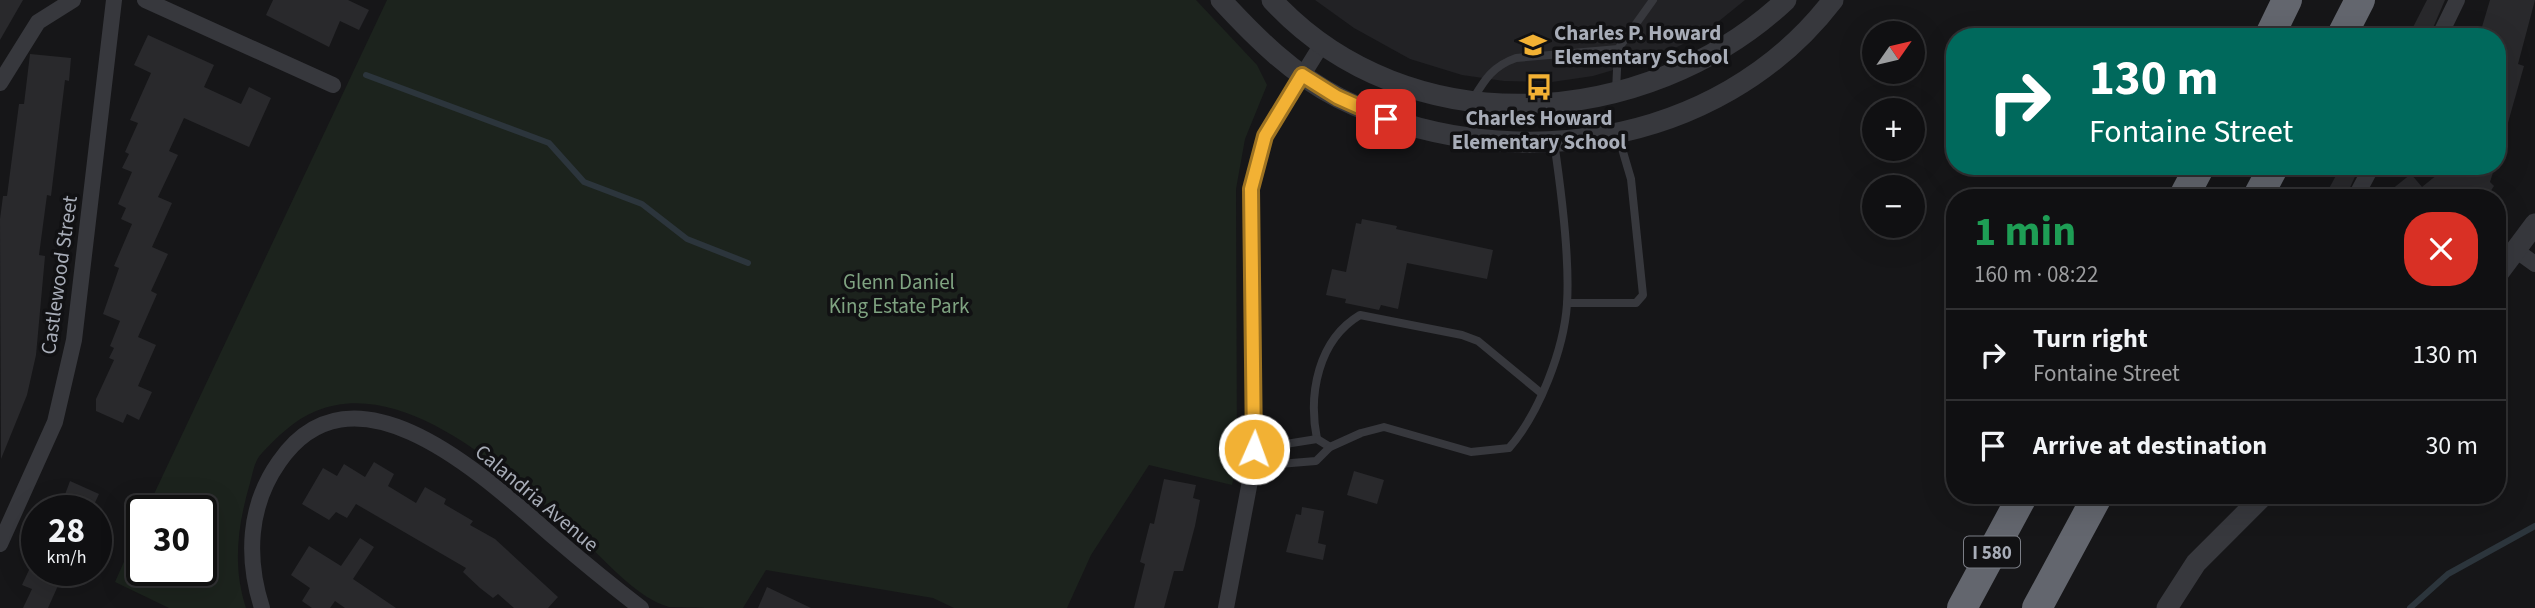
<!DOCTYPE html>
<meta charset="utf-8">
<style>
:root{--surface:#101012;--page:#1e1e20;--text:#f1f3f6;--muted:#9c9d9f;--line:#303032}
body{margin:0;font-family:"Source Sans 3",sans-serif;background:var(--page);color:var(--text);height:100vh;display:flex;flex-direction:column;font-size:26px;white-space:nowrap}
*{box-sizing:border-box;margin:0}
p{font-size:23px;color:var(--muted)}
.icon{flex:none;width:38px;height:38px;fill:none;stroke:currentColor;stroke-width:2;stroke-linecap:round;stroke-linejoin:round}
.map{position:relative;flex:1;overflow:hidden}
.side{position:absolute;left:1946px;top:189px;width:560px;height:315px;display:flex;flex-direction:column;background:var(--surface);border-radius:28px;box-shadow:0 7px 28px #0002,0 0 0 2px var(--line)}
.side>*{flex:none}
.guide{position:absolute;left:1946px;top:28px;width:560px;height:147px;border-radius:28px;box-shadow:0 7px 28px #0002,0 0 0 2px var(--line);background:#00695c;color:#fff;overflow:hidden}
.needle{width:46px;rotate:56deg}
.controls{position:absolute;left:1862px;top:21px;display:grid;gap:14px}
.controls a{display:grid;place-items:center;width:63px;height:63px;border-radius:50%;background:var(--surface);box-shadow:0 7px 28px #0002,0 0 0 2px var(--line);font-size:35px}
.speed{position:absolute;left:21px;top:495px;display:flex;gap:14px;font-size:35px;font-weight:700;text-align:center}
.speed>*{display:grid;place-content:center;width:91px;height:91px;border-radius:50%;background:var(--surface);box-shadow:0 7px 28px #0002,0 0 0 2px var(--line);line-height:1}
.speed small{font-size:18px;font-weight:400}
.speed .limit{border:4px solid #111;border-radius:10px;background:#fff;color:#111}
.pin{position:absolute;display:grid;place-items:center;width:60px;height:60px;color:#fff;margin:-30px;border-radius:14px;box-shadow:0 4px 10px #0006}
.me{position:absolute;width:77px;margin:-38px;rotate:2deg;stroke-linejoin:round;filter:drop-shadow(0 0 5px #0008)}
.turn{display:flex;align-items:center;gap:24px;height:147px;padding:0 28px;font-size:32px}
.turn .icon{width:91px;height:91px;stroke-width:2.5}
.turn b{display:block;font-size:49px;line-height:60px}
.round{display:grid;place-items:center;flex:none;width:74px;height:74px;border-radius:28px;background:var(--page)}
.head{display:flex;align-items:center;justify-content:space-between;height:119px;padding:0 28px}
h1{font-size:42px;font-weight:700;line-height:52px;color:#1e9e55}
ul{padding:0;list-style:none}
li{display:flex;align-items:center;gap:21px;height:91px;padding:0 28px;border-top:2px solid var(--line)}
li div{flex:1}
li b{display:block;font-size:26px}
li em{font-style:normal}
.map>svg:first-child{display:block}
</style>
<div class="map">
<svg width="2535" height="608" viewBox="0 0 2535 608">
<rect width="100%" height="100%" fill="#161618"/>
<!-- built -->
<polygon fill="#222225" points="1315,0 1745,0 1703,34 1657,57 1593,76 1552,82 1504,81 1462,75 1410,59 1354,28"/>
<!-- green -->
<path fill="#1c231d" d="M387,0H1196L1257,65L1267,85L1245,139L1236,189L1237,463L1232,485L1149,465L1091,555L1067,608H954L933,598L766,570L743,608C723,608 687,608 669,607C638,598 612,567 589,546C526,489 410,372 316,411C294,420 277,437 262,453C254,461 253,473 250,483C238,524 232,566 246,608H169L115,582L142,521V570H201V511H146Z"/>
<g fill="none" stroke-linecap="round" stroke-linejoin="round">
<!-- stream -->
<g stroke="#2c353c" stroke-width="6">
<polyline points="366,75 549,143 584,182 642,204 687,239 748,263"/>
<polyline points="2410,608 2448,574 2535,526"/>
</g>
</g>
<!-- building -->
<g fill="#29292c">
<polygon points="0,0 23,0 0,40"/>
<polygon points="273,0 348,0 369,10 359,30 340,21 329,47 266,15"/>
<polygon points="2427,0 2445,0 2429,37 2408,37"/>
<polygon points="2490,0 2535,0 2518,64 2524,66 2502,144 2497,143 2497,37 2479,37"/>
<polygon points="148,35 214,65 204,87 241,104 249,87 271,98 249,147 184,118 169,151 178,155 158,197 172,203 152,247 168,254 151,291 157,294 138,337 156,345 138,386 152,392 139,420 127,414 123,423 96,411 96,399 114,360 109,358 114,348 110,346 120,321 103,314 119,268 114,266 132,224 121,219 126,208 118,204 132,172 122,168 129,154 125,152 138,123 130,120 151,73 134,65"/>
<polygon points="30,54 71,58 69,81 65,80 51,196 47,195 39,255 45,256 36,355 27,395 1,459 0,219 3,196 7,196 19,104 24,104"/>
<polygon points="2341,166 2360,166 2345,198 2324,198"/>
<polygon points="2448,166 2495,166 2490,182 2494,186 2486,198 2381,198 2411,174 2422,187"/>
<polygon points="1362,219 1397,226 1396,229 1493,250 1487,279 1407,263 1398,309 1381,305 1379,310 1345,303 1346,299 1326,295 1332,269 1346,272 1356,223 1361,224"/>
<polygon points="374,462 394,474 388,486 416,503 425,487 446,499 444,504 473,521 470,525 495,539 558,597 548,608 514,608 498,594 493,598 480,588 463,572 466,568 356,504 347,518 336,512 329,520 302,504 323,468 337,476 344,464 365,477"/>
<polygon points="1354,471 1384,480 1377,504 1347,495"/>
<polygon points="1164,479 1196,485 1193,498 1200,500 1195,526 1183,571 1174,571 1164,608 1134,608 1145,564 1140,562 1150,523 1154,524"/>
<polygon points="70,481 99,494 91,511 59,511"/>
<polygon points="1302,507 1324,511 1318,543 1326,545 1323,560 1286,552 1296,514 1301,515"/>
<polygon points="360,538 374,547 353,579 396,608 345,608 335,601 330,608 312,608 302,601 310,588 291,575 309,546 341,566"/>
<polygon points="29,570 65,570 48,608 23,608 32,589 22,585"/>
<polygon points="767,587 811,608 758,608"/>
</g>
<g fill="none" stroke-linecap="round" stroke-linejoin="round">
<!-- service -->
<g stroke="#37383d" stroke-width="8">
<polyline points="1616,91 1618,49 1653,0"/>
<path d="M1473,99C1485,79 1493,66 1516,58L1618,49"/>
<polyline points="1567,303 1636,303 1643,295 1631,179 1618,135"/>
<path d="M1317,439C1308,394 1318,340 1360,315L1462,335L1478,341L1541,393"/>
<polyline points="1254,449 1317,439 1330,447"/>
<path d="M1253,466L1316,461L1330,447L1361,433L1384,427L1471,452L1509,448C1539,414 1564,349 1567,304C1570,257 1561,189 1554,142"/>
</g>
<!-- minor -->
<g stroke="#37383d" stroke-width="16">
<polyline points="145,0 333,85"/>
<polyline points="2439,37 2457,0"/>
<polyline points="0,83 38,22 73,0"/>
<polyline points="2355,198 2372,166"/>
<polyline points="2517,251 2535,264"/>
<polyline points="0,544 55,422 74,340 114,0"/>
<path d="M262,608C246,558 248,506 279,462C355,351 489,481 555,538C583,562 611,585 641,608"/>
<polyline points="1226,608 1254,460 1251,189 1265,136 1322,44"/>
</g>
<!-- tertiary -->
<g stroke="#37383d" stroke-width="21">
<path d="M1221,0C1255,37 1292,74 1339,98C1502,179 1718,150 1833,0"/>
<path d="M1272,0C1408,147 1646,131 1786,0"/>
<polyline points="2497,275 2535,224"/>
<polyline points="2167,608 2196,563 2264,495"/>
</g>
<!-- motorway -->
<g stroke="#63666e" stroke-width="30">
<polyline points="2269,37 2287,0"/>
<polyline points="2341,37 2360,0"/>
<polyline points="2183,198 2200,166"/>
<polyline points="2257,198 2274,166"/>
<polyline points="1962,608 2023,495"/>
<polyline points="2037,608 2098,495"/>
</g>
</g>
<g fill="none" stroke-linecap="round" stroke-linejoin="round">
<defs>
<polyline id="route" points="1254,449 1251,189 1265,136 1302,75 1337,97 1386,119"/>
</defs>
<!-- route casing -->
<use href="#route" stroke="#9d7322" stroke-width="18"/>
<!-- route -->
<use href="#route" stroke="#f2b134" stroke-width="12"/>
</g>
<!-- icons -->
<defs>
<symbol id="school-bare" viewBox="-9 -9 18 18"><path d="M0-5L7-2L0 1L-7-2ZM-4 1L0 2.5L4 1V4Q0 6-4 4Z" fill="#f2b134" stroke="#111113" stroke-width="2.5" paint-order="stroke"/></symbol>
<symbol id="bus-bare" viewBox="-9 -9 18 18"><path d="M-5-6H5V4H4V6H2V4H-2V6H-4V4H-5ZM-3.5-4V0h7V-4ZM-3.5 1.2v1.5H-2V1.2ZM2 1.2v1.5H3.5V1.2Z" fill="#f2b134" stroke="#111113" stroke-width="2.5" paint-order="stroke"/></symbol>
</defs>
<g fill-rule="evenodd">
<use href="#school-bare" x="1514" y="26" width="38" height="38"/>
<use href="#bus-bare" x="1520" y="68" width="38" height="38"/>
</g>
<g text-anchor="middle" stroke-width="7" stroke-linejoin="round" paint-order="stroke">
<!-- shield labels -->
<rect fill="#111113" stroke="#7b7e86" stroke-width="2" x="1964" y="536.5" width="56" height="31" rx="5"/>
<g font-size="19" font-weight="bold" fill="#a8adb8">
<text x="1992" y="559">I 580</text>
</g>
<!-- poi labels -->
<g font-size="21" font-weight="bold" fill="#a8adb8" stroke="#111113" text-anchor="start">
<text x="1554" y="40">Charles P. Howard<tspan x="1554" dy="24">Elementary School</tspan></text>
<text x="1539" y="125" text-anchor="middle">Charles Howard<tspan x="1539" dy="24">Elementary School</tspan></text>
</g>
<!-- street labels -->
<g font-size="21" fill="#a8adb8" stroke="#111113">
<text transform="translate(59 275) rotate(-82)" y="7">Castlewood Street</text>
<text transform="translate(537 498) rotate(40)" y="7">Calandria Avenue</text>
</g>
<!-- park labels -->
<g font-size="21" fill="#7fa381" stroke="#111113">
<text x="899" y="289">Glenn Daniel<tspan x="899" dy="24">King Estate Park</tspan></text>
</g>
</g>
</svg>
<div class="controls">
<a><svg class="needle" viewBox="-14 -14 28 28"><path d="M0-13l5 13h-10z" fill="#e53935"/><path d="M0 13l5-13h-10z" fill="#9c9d9f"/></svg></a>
<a>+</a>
<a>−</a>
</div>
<div class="speed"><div>28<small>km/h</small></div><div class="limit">30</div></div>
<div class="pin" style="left:1386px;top:119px;background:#d93025"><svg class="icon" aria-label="arrive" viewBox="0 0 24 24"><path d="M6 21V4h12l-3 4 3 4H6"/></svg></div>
<svg class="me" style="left:1254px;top:449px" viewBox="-20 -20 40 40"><circle r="17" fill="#f2b134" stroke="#fff" stroke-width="3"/><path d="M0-11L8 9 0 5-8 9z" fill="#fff"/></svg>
<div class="guide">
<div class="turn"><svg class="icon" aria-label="right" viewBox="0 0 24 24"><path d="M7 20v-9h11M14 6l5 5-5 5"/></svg><div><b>130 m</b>Fontaine Street</div></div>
</div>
<section class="side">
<div class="head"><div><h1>1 min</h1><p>160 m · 08:22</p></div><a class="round" style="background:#d93025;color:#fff"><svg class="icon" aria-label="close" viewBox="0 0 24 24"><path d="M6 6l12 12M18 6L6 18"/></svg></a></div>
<ul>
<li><svg class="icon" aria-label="right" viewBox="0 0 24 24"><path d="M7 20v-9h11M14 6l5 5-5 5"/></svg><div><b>Turn right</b><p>Fontaine Street</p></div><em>130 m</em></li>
<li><svg class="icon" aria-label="arrive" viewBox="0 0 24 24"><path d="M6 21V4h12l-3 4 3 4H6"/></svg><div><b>Arrive at destination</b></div><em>30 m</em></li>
</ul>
</section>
</div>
